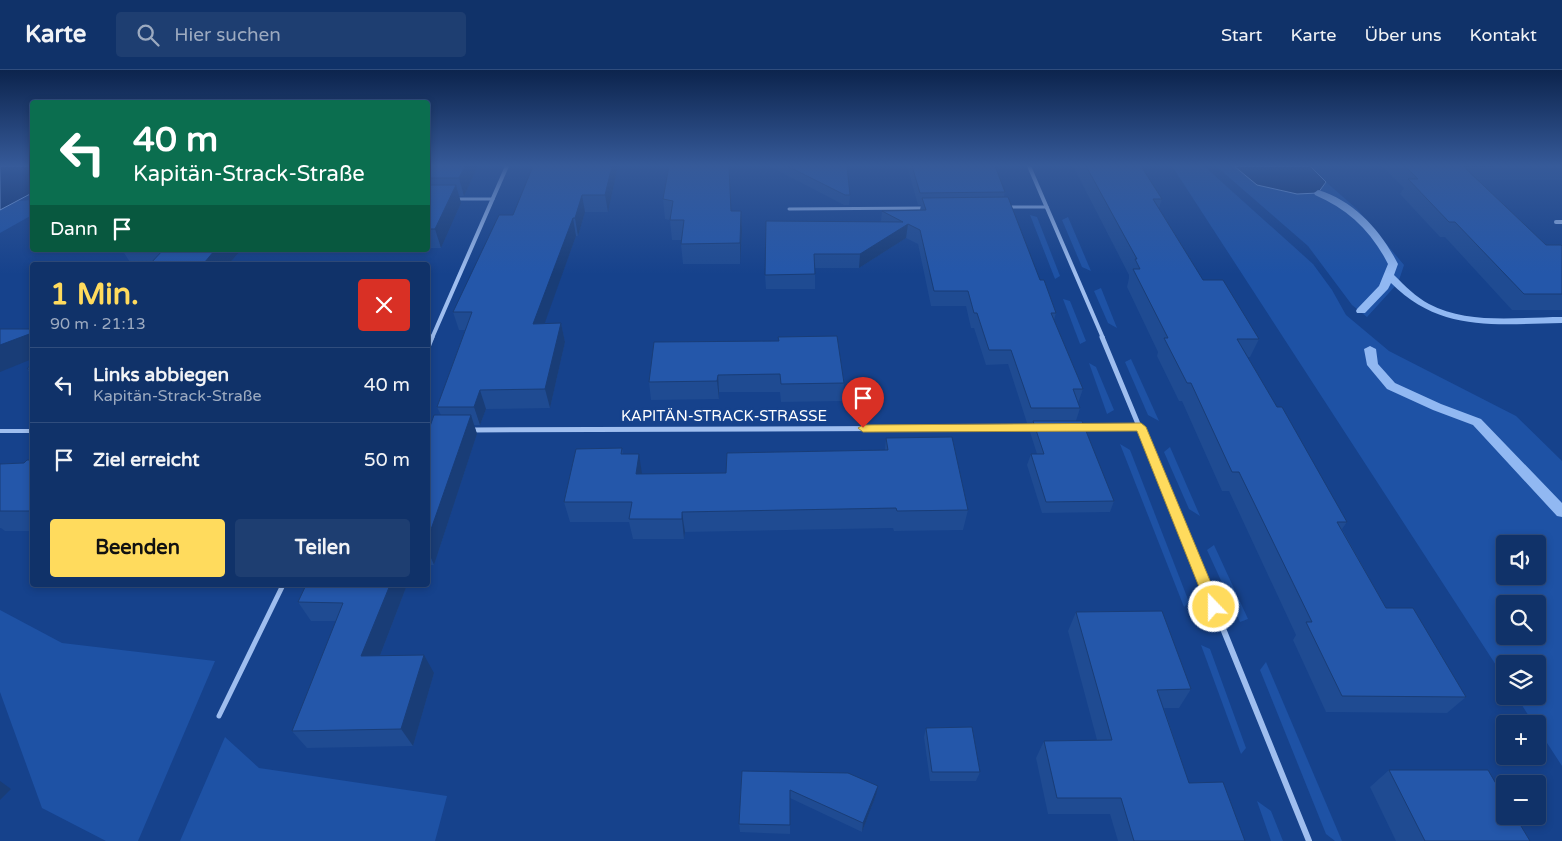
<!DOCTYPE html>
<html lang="de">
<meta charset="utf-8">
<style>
:root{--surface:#103269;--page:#1e3e71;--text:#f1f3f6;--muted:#9caac0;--line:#304d7d;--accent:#ffdb5d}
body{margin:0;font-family:"Varela Round",sans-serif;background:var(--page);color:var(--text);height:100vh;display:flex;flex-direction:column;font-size:19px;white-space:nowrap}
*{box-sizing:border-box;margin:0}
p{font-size:16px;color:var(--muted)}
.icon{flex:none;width:28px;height:28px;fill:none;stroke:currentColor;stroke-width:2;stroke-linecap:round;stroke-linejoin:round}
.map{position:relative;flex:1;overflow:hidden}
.sheet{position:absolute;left:30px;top:192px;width:400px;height:325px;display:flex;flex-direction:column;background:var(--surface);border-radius:5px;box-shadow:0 2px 8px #0003,0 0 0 1px var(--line)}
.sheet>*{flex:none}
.guide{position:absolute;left:30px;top:30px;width:400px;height:152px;border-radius:5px;box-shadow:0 2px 8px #0003,0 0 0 1px var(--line);background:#0b6e4f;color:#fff;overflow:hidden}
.controls{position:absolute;left:1496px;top:465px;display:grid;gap:10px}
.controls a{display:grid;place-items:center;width:50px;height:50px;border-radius:5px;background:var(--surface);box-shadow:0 2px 8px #0003,0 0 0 1px var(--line);font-size:25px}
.pin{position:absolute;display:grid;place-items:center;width:42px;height:42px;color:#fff;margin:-51px -21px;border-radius:50% 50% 50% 0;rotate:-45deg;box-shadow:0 0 5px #0007}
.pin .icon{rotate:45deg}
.me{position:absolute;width:55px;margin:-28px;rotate:338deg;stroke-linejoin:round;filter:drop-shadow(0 0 4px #0008)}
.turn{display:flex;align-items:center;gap:18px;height:105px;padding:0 20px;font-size:22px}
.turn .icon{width:65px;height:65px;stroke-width:2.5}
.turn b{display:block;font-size:35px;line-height:42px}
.then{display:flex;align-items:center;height:48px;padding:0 20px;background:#0003;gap:10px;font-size:19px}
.round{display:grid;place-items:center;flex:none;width:52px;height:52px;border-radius:5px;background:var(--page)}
.overview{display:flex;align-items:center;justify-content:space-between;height:85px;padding:0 20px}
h1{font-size:30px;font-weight:800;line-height:38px;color:var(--accent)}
.button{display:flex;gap:10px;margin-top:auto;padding:10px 20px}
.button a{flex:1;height:58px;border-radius:5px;background:var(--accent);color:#111;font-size:20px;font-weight:800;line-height:58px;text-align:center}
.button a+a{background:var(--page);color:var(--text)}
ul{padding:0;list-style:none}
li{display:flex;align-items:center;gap:15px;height:75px;padding:0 20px;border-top:1px solid var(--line)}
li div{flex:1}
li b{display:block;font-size:19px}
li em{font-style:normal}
header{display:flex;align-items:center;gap:30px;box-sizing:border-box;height:70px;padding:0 25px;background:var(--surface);border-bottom:1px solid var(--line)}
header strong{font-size:24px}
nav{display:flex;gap:28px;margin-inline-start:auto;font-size:18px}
.search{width:350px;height:45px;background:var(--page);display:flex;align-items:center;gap:12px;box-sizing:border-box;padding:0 18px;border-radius:5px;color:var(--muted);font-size:19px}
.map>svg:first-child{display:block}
</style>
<header>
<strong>Karte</strong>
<div class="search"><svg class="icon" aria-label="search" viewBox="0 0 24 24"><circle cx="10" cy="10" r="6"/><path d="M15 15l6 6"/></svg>Hier suchen</div>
<nav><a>Start</a><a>Karte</a><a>Über uns</a><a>Kontakt</a></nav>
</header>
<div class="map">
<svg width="1562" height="771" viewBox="0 0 1562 771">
<rect width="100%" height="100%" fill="#16428c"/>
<!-- green -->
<g fill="#1e52a5" fill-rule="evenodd">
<path d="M1172,96H1204L1313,194L1332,220L1346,245L1389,281L1516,346L1562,391V696L1538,659V654H1534L1516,626H1538V594H1505V609ZM1505,474H1538V506H1505ZM1505,534H1538V566H1505Z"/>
<polygon points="1216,96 1234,96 1257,115 1318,123 1326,112 1358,140 1404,195 1398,213 1367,247 1352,235 1308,176"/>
<polygon points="32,130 32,145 0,163 0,140 18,131"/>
<polygon points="1030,145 1037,147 1060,206 1055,209"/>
<polygon points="1068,147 1091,201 1082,197 1062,150"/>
<polygon points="1101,218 1117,258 1108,253 1094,221"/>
<polygon points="1063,229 1070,231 1086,271 1080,274"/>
<polygon points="1131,289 1159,351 1148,345 1125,292"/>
<polygon points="1089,293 1096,297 1114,340 1107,344"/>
<polygon points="1120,374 1130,380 1189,532 1184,537"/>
<polygon points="1170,377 1200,446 1189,439 1164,382"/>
<polygon points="1214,475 1248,549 1240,552 1207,480"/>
<polygon points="0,540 62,573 215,591 138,771 106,771 42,738 0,622"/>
<polygon points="1201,575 1210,579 1246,678 1241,684"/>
<polygon points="1266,592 1342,771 1335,771 1326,764 1260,600"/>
<polygon points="225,667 259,698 447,726 435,771 180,771"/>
<polygon points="1257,731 1271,741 1283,771 1271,771"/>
</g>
<!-- water -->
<g fill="#0e2f68" stroke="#91b8f2">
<polygon points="0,96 32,96 32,123 0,140"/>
<polygon points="1234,96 1310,96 1326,112 1318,123 1297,124 1257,115"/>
</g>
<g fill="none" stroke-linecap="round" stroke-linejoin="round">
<!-- stream -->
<g fill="#91b8f2" fill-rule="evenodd">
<path d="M1318,120C1355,131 1381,161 1398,194L1394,205C1405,216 1416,227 1429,234C1468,255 1520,247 1562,247V253C1496,254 1441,263 1391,213L1388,219L1365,243H1357L1356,241L1357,239L1379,216L1388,194C1372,162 1348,139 1315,125L1314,123Z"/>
<polygon points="1370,276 1376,279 1378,294 1395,313 1441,334 1481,349 1562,433 1562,447 1557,446 1473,355 1433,340 1387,319 1367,295 1364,279"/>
</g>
<!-- lane-far2 -->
<g stroke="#9fbeef" stroke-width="3">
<polyline points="455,129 493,129"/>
<polyline points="1009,137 1047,137"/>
<polyline points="789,139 924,138"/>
</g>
<!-- lane-far1 -->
<polyline stroke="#9fbeef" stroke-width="4" points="0,361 32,361"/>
<!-- lane -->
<polyline stroke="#9fbeef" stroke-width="5" points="219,646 283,515"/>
<!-- street-far2 -->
<g stroke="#9fbeef" stroke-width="4">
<polyline points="1029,96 1103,268"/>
<polyline points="1556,152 1562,152"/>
<polyline points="432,268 507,96"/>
</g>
<!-- street-far1 -->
<g stroke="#9fbeef" stroke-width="5">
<polyline points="1102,267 1194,489"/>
<polyline points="428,277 432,267"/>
<polyline points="1079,357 1141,357"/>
<polyline points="471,360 1038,358"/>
</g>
<!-- street -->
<polyline stroke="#9fbeef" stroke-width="6" points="1194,487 1309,771"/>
</g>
<!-- wall -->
<g fill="#1f4b92">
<polygon points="428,96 478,96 464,126 459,126 461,133 441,178 428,178"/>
<polygon points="533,96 618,96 608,142 585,142 578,166 576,166 544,254 561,253 565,272 550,338 486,339 480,355 474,355 477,364 434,495 428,495 428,362 441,345 437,337 465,260 459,260 453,242 513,145"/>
<polygon points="769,96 847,96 850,125 849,135 844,135"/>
<polygon points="907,96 995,96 1005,122 1004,127 1040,210 1056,243 1054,250 1083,319 1078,333 1080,338 1076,351 1114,431 1110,442 1042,443 1027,395 1031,384 1037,384 1030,362 1032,353 1027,353 1008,294 986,295 974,258 971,258 966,236 931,236 918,174 906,168 859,198 815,198 815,219 766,219 765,205 881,151 882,141 920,140 921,135 918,135"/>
<polygon points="1073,96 1141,96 1162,129 1159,138 1203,210 1259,269 1250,287 1248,287 1277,337 1347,452 1342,459 1386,538 1466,627 1447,643 1326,642 1293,570 1296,565 1229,421 1222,421 1182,331 1179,331 1157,286 1158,282 1127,217 1129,208 1129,205"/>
<polygon points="1382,96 1562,96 1562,110 1478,110 1546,175 1562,176 1562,240 1512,240 1445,167 1440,167 1400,124 1404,118"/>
<polygon points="663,129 731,141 741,141 742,161 740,194 683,194 681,174 681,170 672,170 670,150 665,149"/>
<polygon points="122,180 241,180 228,195 132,195"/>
<polygon points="654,272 844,313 843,331 781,332 780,322 719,322 719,329 651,330 649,312"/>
<polygon points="32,293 32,306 27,299"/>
<polygon points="886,368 968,440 963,460 894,461 893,458 685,462 684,469 633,469 629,452 570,452 564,432 622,378 623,384 642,404 726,403 885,380"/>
<polygon points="32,390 32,461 5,461 1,458 0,458 0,394 24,393"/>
<polygon points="407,515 380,586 434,603 413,676 307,678 292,661 336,551 311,551 298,532"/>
<polygon points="1076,542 1191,619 1179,638 1164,638 1189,713 1245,771 1118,771 1110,744 1048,744 1036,688 1044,671 1097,670 1068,561"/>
<polygon points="926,658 980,702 976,711 930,711 924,667"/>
<polygon points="1389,700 1530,771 1396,771 1370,717"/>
<polygon points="742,701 876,725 862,762 790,728 790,764 740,762 739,754"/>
</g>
<!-- shaded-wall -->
<g fill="#193d77">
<polygon points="465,96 478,96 464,126 459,108"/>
<polygon points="612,96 618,96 608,142 605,125"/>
<polygon points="456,115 461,133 441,178 435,159"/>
<polygon points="582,125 585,142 578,166 575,148"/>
<polygon points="741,141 742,161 740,194 740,173"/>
<polygon points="573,148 576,166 538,272 533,254"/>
<polygon points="908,154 906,168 859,198 860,184"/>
<polygon points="215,180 241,180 228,195 205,195 204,193"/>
<polygon points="561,253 565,272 550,338 545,319"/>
<polygon points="32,263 32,289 0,302 0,275"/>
<polygon points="718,305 719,322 719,329 717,311"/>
<polygon points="480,320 486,339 480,355 474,337"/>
<polygon points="471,345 477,364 434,495 428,481 428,468"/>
<polygon points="639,384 642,404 636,404"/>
<polygon points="682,442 685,462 684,469 682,449"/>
<polygon points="390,515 407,515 373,604 361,586"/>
<polygon points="424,585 434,603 413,676 401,659"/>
<polygon points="0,711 11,719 0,730"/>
<polygon points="878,716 876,725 862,762 863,753"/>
</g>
<!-- building -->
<g fill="#2457aa" stroke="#193d77">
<polygon points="428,96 465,96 459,108 428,108"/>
<polygon points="533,96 612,96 605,125 582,125 575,148 573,148 533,254 561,253 545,319 480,320 474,337 437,337 472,242 453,242 499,145 513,145"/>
<polygon points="669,96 729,96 731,141 741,141 740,173 681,174 684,150 670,150 673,131 663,129"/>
<polygon points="787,96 847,96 850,125 845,125"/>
<polygon points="912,96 995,96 1005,122 920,123"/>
<polygon points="1086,96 1141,96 1162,129 1153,129 1203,210 1223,210 1259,269 1237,269 1277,337 1282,337 1347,452 1337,452 1386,538 1413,538 1466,627 1342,626 1306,552 1312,552 1239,402 1232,402 1191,313 1187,313 1164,268 1168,268 1133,199 1140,199 1135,189 1137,189"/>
<polygon points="1405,96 1495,96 1463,96 1546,175 1561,175 1562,176 1562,224 1524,224 1455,152 1449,152 1408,109 1418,109"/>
<polygon points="428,115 456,115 435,159 428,159"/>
<polygon points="1008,127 1040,210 1044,210 1056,243 1051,243 1083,319 1073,319 1080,338 1031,338 1011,280 989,280 977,243 974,243 968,221 934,221 920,160 908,154 860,184 814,184 815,204 765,205 766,151 903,152 882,141 926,140 922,128"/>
<polygon points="163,180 215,180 204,193 151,193"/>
<polygon points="0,259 32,259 32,263 0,275"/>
<polygon points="837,266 844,313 781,314 780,304 718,305 717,311 649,312 654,272 779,271 778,267"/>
<polygon points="32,293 32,299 27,299"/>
<polygon points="434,345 471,345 428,468 428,362"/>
<polygon points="1033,351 1082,351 1114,431 1046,432 1031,384 1044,384"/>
<polygon points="952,367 968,440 897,441 896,438 682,442 682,449 629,449 632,432 564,432 576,379 622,378 621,384 639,384 636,404 726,403 727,383 888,380 886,368"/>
<polygon points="27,390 32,390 32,441 0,441 0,394 24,393"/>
<polygon points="306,515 390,515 361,586 424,585 401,659 292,661 343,533 298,532"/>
<polygon points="1162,541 1191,619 1157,620 1189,713 1223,712 1245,771 1134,771 1121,728 1057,728 1044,671 1112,670 1076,542"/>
<polygon points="972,657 980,702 932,702 926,658"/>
<polygon points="1389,700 1488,700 1505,729 1505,746 1515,746 1530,771 1425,771"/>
<polygon points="742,701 848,703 878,716 863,753 790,720 790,755 739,754"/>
</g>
<!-- sky -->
<linearGradient id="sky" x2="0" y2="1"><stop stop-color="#0c244d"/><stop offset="0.47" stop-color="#365a99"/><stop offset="1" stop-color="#365a99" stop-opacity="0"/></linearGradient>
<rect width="1562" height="204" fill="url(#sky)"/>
<!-- route -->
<polygon fill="#ffdb5d" stroke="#a68e3c" points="1141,353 1146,357 1221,537 1219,541 1214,543 1209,541 1207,537 1137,361 863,362 858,358 863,355"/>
<g text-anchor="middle" stroke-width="5" stroke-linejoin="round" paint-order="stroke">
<!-- street labels -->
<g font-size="15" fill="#fff" stroke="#16428c">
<text x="724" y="351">KAPITÄN-STRACK-STRASSE</text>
</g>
</g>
</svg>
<div class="controls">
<a><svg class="icon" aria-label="sound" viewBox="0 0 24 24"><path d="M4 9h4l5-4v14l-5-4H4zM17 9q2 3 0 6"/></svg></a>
<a><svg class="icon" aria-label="search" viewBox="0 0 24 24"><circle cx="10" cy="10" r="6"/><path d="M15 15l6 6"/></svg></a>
<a><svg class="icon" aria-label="layers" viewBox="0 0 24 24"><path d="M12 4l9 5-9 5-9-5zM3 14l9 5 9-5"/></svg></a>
<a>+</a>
<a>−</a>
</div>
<div class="pin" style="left:863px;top:358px;background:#d93025"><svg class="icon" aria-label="arrive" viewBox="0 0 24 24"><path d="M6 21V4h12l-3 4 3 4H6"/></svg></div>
<svg class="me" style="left:1214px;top:537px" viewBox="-20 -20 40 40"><circle r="17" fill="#ffdb5d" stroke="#fff" stroke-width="3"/><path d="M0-11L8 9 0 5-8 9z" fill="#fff"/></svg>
<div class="guide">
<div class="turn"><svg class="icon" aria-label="left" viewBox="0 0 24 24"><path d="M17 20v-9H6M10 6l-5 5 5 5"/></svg><div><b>40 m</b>Kapitän-Strack-Straße</div></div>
<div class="then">Dann<svg class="icon" aria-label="arrive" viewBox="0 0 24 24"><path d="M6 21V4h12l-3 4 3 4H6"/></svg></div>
</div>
<section class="sheet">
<div class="overview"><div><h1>1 Min.</h1><p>90 m · 21:13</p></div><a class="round" style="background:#d93025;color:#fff"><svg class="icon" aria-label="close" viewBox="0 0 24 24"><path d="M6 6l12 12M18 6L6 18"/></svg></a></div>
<ul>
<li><svg class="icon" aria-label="left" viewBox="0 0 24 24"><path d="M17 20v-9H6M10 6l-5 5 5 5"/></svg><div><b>Links abbiegen</b><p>Kapitän-Strack-Straße</p></div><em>40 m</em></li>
<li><svg class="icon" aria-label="arrive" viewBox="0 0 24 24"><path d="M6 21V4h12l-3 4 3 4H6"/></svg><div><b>Ziel erreicht</b></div><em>50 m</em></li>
</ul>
<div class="button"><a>Beenden</a><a>Teilen</a></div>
</section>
</div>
